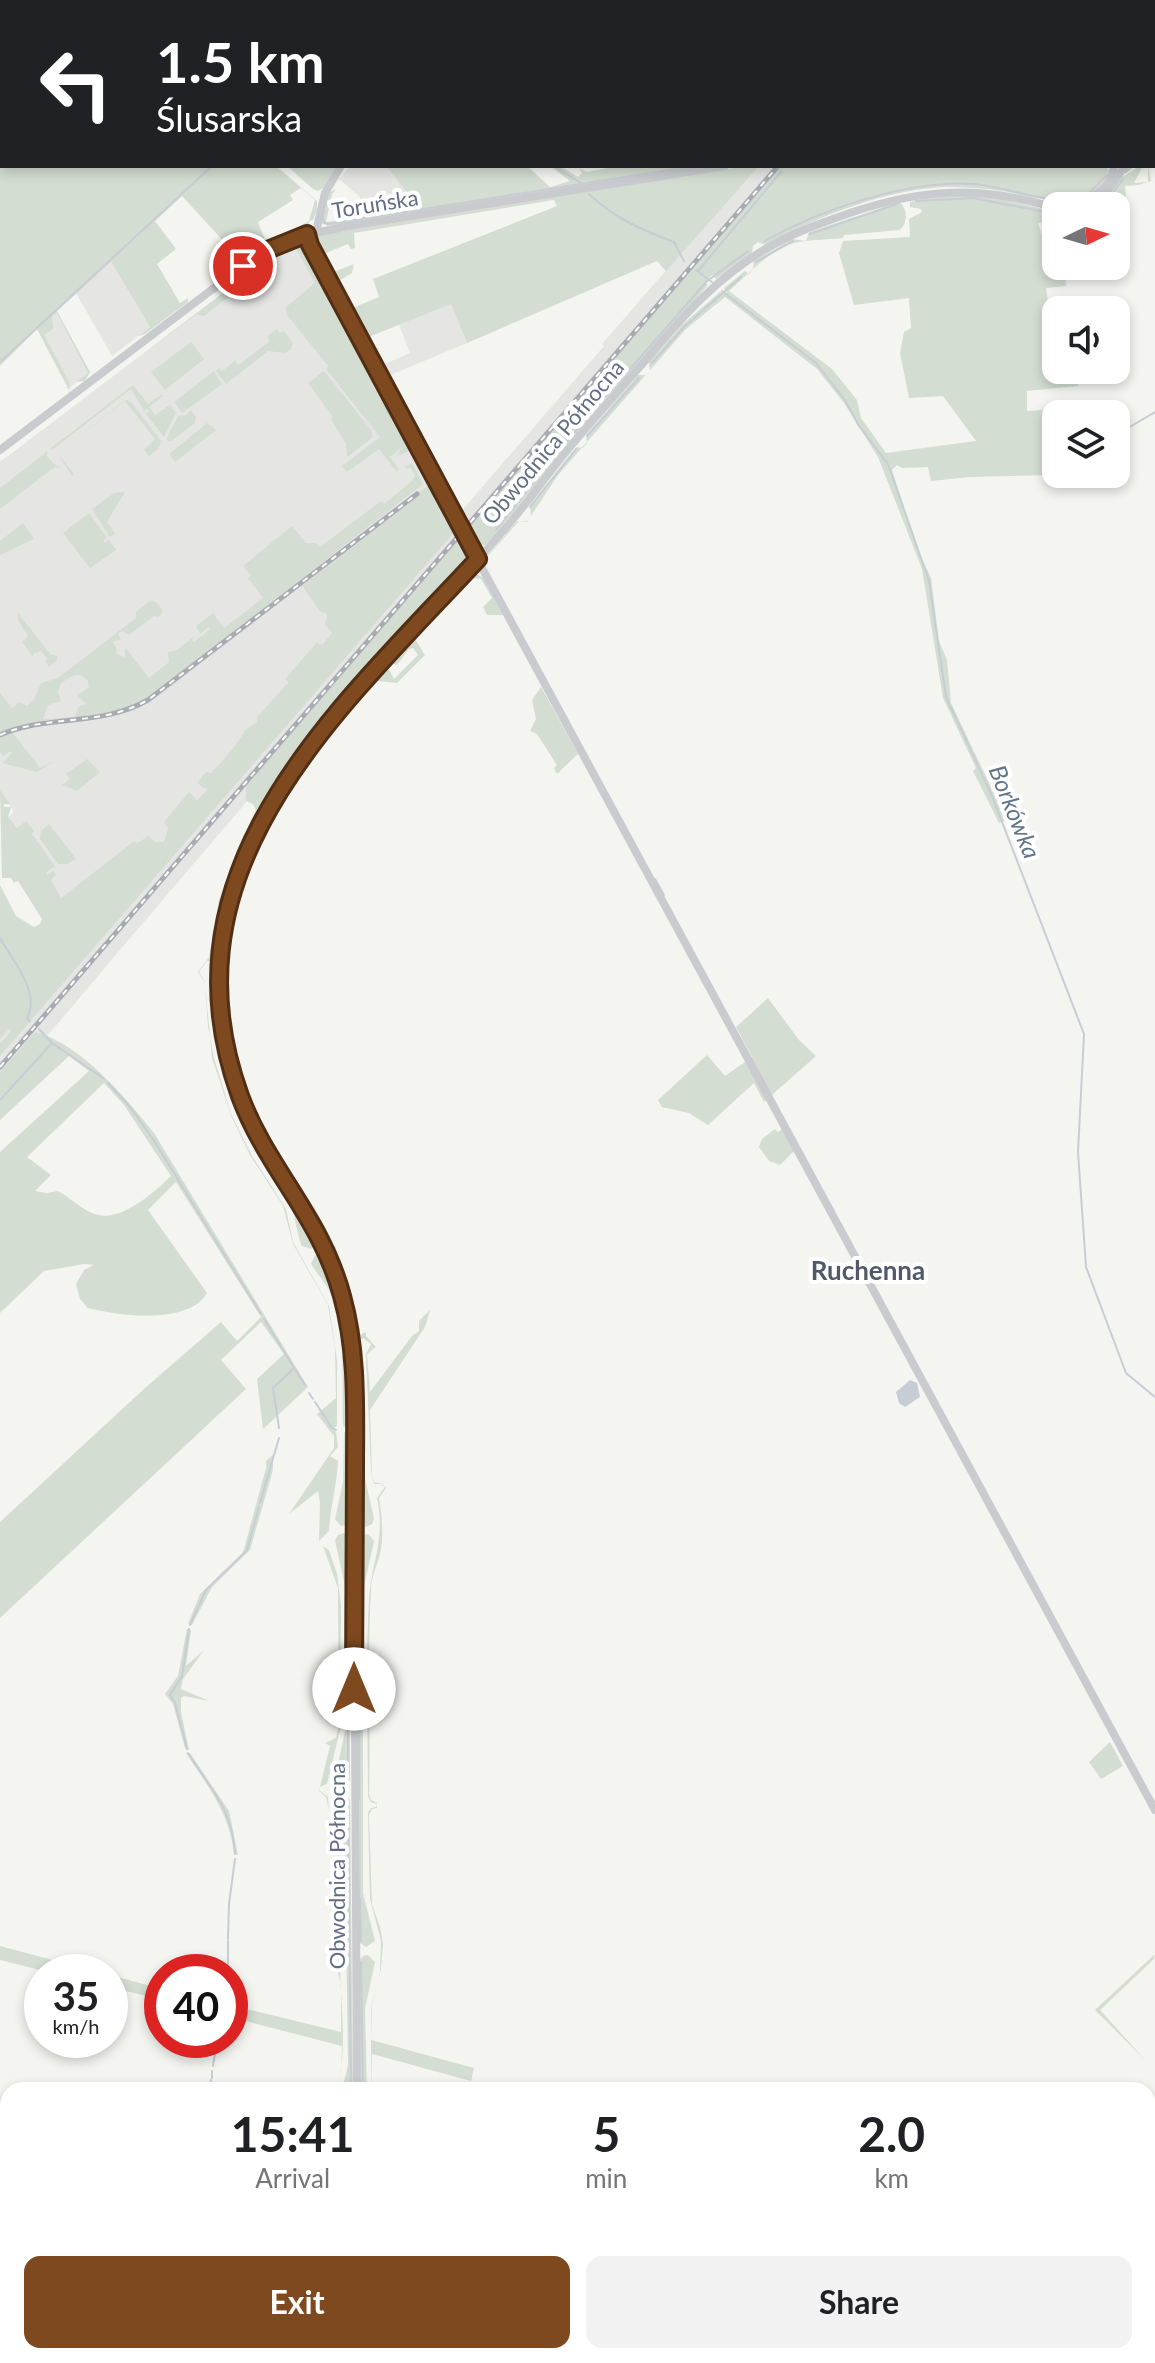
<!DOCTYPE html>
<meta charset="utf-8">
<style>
:root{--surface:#fff;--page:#f2f2f2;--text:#202124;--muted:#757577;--accent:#7e491e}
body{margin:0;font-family:Lato,sans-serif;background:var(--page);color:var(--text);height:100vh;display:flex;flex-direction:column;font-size:30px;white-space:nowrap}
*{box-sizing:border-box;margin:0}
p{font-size:26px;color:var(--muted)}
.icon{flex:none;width:44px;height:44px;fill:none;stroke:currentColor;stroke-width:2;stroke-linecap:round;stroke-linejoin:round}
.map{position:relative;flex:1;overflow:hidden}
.side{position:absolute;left:0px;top:2082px;width:1156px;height:282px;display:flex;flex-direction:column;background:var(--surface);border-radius:24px 24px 0 0;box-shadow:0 4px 12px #0003}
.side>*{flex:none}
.banner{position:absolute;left:0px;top:0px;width:1156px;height:168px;box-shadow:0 4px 12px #0003;background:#202124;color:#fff;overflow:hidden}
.needle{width:52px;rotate:85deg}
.fabs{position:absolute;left:1042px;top:192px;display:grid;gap:16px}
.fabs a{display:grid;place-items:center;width:88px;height:88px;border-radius:16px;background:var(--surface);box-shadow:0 4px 12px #0003;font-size:40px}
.speed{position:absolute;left:24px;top:1954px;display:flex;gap:16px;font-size:40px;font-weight:700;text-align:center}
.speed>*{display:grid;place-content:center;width:104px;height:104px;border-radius:50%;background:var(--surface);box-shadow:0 4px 12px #0003;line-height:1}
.speed small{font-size:20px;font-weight:400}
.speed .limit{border:12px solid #d22;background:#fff;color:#111}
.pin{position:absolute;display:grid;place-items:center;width:68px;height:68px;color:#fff;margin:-34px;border:4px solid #fff;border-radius:50%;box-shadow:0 2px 8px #0007}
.me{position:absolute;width:88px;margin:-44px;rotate:0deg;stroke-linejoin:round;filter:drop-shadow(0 0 6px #0008)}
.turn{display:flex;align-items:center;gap:28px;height:168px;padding:0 24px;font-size:36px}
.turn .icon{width:104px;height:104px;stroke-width:2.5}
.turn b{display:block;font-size:56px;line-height:68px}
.eta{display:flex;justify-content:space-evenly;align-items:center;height:136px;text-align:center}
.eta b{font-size:48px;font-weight:700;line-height:56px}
.cta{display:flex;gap:16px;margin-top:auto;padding:16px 24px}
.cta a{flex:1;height:92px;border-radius:16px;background:var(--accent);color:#fff;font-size:32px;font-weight:700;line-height:92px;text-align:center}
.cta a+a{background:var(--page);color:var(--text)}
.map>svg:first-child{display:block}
</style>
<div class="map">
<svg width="1155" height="2363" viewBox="0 0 1155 2363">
<rect width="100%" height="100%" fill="#f4f5f1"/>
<!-- built -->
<g fill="#e5e6e4">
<polygon points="350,166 386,166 420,207 359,217 360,197 339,179"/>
<polygon points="753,166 799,166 459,554 131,937 43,1041 0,1110 0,1004 87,939 7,818 14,812 0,791 0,462 256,268 303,245 452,522 604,346 602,344 753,170"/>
<polygon points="111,262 150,327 112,356 76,293"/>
<polygon points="451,303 467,343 388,376 380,366 410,353 399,325"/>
<polygon points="57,311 89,373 68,389 37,329"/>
</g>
<!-- green -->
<g fill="#d3ddd1" fill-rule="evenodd">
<polygon points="184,0 395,0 396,2 184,2"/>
<polygon points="0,53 2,166 276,166 317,201 317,210 313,220 309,221 308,227 301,232 294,232 296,228 309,221 315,200 301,188 290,195 293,200 258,222 266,243 279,236 279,240 246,257 223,274 240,259 182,196 155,221 176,249 157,264 180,303 188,298 188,302 145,334 138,336 150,327 111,262 57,311 90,372 85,381 76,382 88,373 57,313 52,316 53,329 44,335 69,382 70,391 37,329 0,366"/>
<polygon points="287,166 337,166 325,187 318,191 313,189"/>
<polygon points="386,166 527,166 550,187 570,181 550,166 560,166 578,177 582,173 579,168 587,172 618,166 708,166 328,226 322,223 328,193 336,189 332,194 326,222 419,207"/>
<path d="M746,166H759L666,271L657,261L467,343L451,304L366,338L383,371L379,372L314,245L320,235ZM554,200L557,206L373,279L379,297L350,309L335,283L352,273L354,264L331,273L323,261L326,253L348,244L351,249L355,248L354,233Z"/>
<path d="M780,166H1105L1110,172H1107L1109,175C1083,214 1039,198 1002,191C983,188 965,187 946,187C886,189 817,217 765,245L758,242L753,246L752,253L716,279L712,275L705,282L708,285L580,430L498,531L485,545L473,544L465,531Z"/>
<polygon points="1140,166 1143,166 1134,183 1148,182 1148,166 1151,181 1138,185 1125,186 1128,214 1116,215 1116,206 1093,206 1109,194 1122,177"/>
<path d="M935,196H973L1001,199L1056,212V220L1038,223L1050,260H1056V266H1065L1066,286L1046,288L1050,318H1056V370H1077L1078,386L1027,391V411L1065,408V414H1056V471L1050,475L970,477L931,481L928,467L902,468L897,465L892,470L917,548L931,578L939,641L947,660L951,703L1000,806L1005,821L999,823L973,771L976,768L943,698L922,569L878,457L844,403L817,369L725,297L686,329L558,475L527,522L519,521L488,556L486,563L494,580L485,562L487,556L517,521H527L531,516L530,505L574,450L576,451V447L583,448L587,443L586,435L638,375H646L650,370L649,362L682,325L720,292L725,294L727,292L724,288L745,271L749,274L753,269L754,261L792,239L806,241L809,232L899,202C908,208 908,223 900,230L844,235L843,238C827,240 807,239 791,244C767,252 748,275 729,291L832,369L857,400L861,418L886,453L976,441L943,396L909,398L900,353L904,332L911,328L909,298L854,305L839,253L843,241L910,237L909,219L922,212L921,209L910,207V202Z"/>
<polygon points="306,244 428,474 428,477 423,476 411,450 398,456 401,448 390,457 399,469 396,471 379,449 347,472 342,466 380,437 326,369 328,366 287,315 285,308 315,283 296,249 256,267 280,253"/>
<polygon points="243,278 243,286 204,316 197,314 140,356"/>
<polygon points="277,329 280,333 284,331 293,343 291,349 285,353 268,351 226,384 216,371 219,368 222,371 235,361 238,365 270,341 267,336"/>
<polygon points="191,342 204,359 165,390 151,372"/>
<polygon points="214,371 222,384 182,413 174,402"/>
<polygon points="324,371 372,431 372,438 347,457 346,444 331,419 333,417 308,383"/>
<polygon points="133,385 148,404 162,394 163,396 149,407 155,415 170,405 176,413 164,437 146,414 149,411 147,409 144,411 131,389 52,450 51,448"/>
<polygon points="127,400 131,402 161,441 158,449 149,456 144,450 155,439 125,401 57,453 74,474 72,476 57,453 124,401"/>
<polygon points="191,410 196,417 195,423 171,441 166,440 178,416 186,415"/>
<polygon points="207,423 216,430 175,462 169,454"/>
<polygon points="46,450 48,453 46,455 54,464 59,467 59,469 56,466 0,509 0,488 45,453"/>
<path d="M409,457L423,484L144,701C96,725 48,714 0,734V693L12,708L19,702L27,706L34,699L41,683L58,678L136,618V612L150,601L156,602L163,611L162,614L158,617L154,616L129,635L122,631L118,634L121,639L113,642L117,649L116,653L125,658V647L149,678L169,662L168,652L177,650L196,635L192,640L194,642L210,629L209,627L200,634L196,626L213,613L224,628L263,598L248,578L251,575L243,566L292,526L306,543H316L320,547L381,501L384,504L412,481L415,475L410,467L406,470L405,467L412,463ZM74,675H81L88,681L89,687L77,695L86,704L78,707L75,717L43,719L48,705L61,701L58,692L61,683Z"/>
<path d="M430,485H434L458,528L0,1056V1044L11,1031L9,1029L0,1039V885L16,916L34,927L40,924L42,919L18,881L14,883L11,878H2L0,790L10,804H4V807H11L8,817L17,828L26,821L34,831L32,834L55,866L46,873L47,875L53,871L56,875L51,880L61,898L133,842L138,843L148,836L155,842H164L168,828L164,822L189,792L197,800L207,790L197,783L206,772L211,773C220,764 241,740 245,730L257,722V717L289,682L285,679L317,642L322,645L332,633L325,624L327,614L320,611L302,586L419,496L417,493Z"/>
<polygon points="125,492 107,522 115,533 110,537 92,509 114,493"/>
<polygon points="89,513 106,536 103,543 109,540 116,550 90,568 63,533"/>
<polygon points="23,523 34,539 0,555 0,541"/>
<path d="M462,535L470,557L468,564L392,645L389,643L390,647L305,747L272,794L226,897L220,901L218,907L223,912C210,995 219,1076 260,1149C278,1180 299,1207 316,1238L314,1239L317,1240L311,1249L302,1246C296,1232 296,1217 290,1204C280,1182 262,1163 250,1141C220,1085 210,1024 211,961H207L199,972L205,982L208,1027L214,1058L231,1114L252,1156L286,1209L293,1242L329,1306L337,1360V1426L331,1429L336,1432L338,1447L330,1456L338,1461C337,1485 330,1508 329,1531L319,1541L320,1503L318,1491L289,1514L334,1448V1436L317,1414L336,1398L335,1349L328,1305L293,1244L283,1206L250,1155L232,1118L212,1058L205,983L198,972L209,957L219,900L238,847L256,810L253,804L246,801V786Z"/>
<path d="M473,573C490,577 498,600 506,615H487L483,607L492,598L481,579L473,578L415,639L425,655L397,683L378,681C358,703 323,734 313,761C224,863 201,1001 261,1126C281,1168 314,1203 335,1245L359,1335L366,1332V1336L376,1347L367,1354L370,1392L412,1336L419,1331V1321L430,1310L425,1327L370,1410L372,1474L374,1482L383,1484L386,1488L379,1498C382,1516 384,1536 380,1554C377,1566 371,1577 371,1590C367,1658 371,1726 369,1794L371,1800L377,1803V1808L372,1809L369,1815L372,1904L380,1927L383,1944L381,1969L372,2003L371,2040L474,2068L471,2081L372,2054L371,2090V2009L380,1972L381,1941L370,1899L368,1812L371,1808L376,1807L377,1804L371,1802L368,1796C368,1732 365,1666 369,1601C371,1562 386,1540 377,1498L385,1487L382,1484H374L371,1471L366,1354L371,1344L363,1338L360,1340L364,1391L365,1478L374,1519L372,1524L366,1527L358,1520L359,1434H363V1427L359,1426C360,1366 354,1307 331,1251L335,1245L332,1239L324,1237C303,1195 272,1159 253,1116C197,991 225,874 301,766H308L313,761L311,752L381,670L389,669L394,679L418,655L413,648L409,649L397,665L394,664L393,658H397L402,652L400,650L437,607Z"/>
<polygon points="18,613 50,654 57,656 57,660 49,667 45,661 47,659 41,651 33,654 33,657 22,642 28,636 18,620"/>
<polygon points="541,687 578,754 557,774 554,768 557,765 537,734 530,731 536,719 532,700"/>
<polygon points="12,732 40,768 55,760 37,772 2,763 12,753 10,751 3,756 0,752 0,738"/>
<polygon points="87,759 100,772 77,791 62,785 70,779 66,774"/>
<polygon points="49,824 75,857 76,859 67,864 58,864 40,839 41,831"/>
<polygon points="768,998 799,1040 816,1056 764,1102 754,1083 708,1125 689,1113 662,1107 658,1100 707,1055 725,1076 752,1057 736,1027"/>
<path d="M35,1032C80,1043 126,1098 154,1133L308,1387L263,1429L257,1379L284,1354L261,1322L221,1360L246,1389L0,1618V1522L145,1388L221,1322L237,1341L261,1317L176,1182L148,1210L207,1293C189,1325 119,1316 88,1308L80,1299L76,1284L84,1270L94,1265L84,1264L44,1271L0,1313V1152L89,1071L69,1056L0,1120V1072ZM104,1083L124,1105L171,1176C153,1193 117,1227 90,1212C79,1207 69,1197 58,1191L47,1193L35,1191L51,1175L27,1157Z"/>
<polygon points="775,1129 778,1132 782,1129 794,1151 780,1165 769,1161 759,1147 762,1139"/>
<path d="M315,1255L325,1257C345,1308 351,1366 350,1426L346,1428L343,1426C341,1386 347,1333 332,1296C327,1284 318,1275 311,1264Z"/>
<polygon points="344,1432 350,1434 350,1519 348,1524 341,1526 335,1519 343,1482"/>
<polygon points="273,1455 273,1470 250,1550 212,1587 192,1625 188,1624 200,1594 243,1553 266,1468 266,1461"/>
<polygon points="344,1533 349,1536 350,1541 350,1780 344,1786 339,1785 335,1779 346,1726 346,1591 335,1540 338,1535"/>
<polygon points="368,1534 374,1541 363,1590 363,1893 375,1941 366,1947 360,1943 358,1541 361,1536"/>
<path d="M323,1546L329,1550L337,1574L341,1606L340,1730L327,1784L320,1787L319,1790L328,1797C328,1817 337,1834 339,1854C342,1888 341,1922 341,1957L338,1968L340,1970C341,2009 348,2052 336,2090L341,2070L342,2046L230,2017V2005L341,2032V1985L337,1969L340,1954L339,1871L337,1846L326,1797L319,1791L330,1746L325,1743L336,1738L339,1725L338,1588Z"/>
<polygon points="187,1629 191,1630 186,1666 204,1650 183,1679 181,1689 209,1701 184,1696 181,1698 181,1712 189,1750 185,1748 173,1704 165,1694 178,1676"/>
<polygon points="1110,1742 1123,1766 1101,1779 1089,1762"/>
<path d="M186,1753H190L229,1811L238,1855L234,1854C230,1814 208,1786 186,1753Z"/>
<polygon points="342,1794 350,1800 353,2090 342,2090 348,2065 345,1852 334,1801 336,1796"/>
<polygon points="0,1946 97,1972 48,1972 0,1960"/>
<polygon points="1155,1954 1154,1959 1100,2010 1145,2060 1095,2010"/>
<polygon points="368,1955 375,1962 365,2009 367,2090 361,2090 359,1961 363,1956"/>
<polygon points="110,1975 162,1989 162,2000 110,1987"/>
</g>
<!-- water -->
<polygon fill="#c7cdd4" points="910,1380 917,1383 920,1397 905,1407 899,1403 896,1392"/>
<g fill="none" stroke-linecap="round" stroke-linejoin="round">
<!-- stream -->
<g stroke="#c7cdd4" stroke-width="2">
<polyline points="517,0 517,2"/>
<polyline points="358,2 359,0"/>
<polyline points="909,2 911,0"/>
<polyline points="927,2 929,0"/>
<polyline points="1154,115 1155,114"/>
<polyline points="1154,132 1155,130"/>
<polyline points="553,166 581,183"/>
<polyline points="1110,166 1110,167"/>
<polyline points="1126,172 1133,166"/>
<polyline points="1089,193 1107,175"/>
<path d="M589,194C614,218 642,230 674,242L684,261"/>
<polyline points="916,201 973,198 1056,214"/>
<polyline points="1097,206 1112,194 1123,179"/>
<polyline points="323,217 324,223 329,224 694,166"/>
<polyline points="810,234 897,204"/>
<path d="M765,241C821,209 908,180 973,184C1004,186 1033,200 1064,200"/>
<polyline points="756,262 793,241"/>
<polyline points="696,270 712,282"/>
<polyline points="698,271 781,172"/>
<polyline points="710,279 748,251"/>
<polyline points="722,291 816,363 845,400 859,426 888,464 893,478 929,581 946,697 992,796 1084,1034 1078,1152 1086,1267 1126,1373 1155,1397"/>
<polyline points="0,362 212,166"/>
<polyline points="652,363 684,327 741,277"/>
<polyline points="1128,428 1155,412"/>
<polyline points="587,436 639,378"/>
<polyline points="1116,436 1118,435"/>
<polyline points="530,507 576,449"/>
<polyline points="496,530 566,442 708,280"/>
<polyline points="451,596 469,577"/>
<polyline points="397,656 425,624"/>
<polyline points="313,753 383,672"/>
<path d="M302,768C222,879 197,1004 261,1131C280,1168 308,1198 326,1235"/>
<polyline points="655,879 664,895"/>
<polyline points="224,896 245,837 262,804 287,767 373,663 466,562"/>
<path d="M220,914C206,996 216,1080 259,1152C276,1182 299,1209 316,1240"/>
<path d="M0,938C12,960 41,992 27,1018L30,1021"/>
<polyline points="39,1029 52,1043 103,1078"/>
<polyline points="108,1083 130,1107 153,1139 261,1314"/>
<polyline points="0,1100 52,1043"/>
<path d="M333,1252C367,1338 362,1428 361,1520"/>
<polyline points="324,1258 337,1296 347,1353 348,1519"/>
<polyline points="264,1319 294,1368 273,1388 279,1428"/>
<polyline points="295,1369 305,1385"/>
<polyline points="309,1393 313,1399"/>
<polyline points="315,1402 332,1428 336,1430"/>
<polyline points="260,1503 279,1438"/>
<polyline points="190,1625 206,1590 247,1550 259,1507"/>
<polyline points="187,1749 175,1703 170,1695 182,1676 189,1629"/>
<path d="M188,1753C210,1788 233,1810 235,1854"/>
<polyline points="348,1780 348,1540"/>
<polyline points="359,1799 361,1541"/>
<polyline points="348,1800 351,2090"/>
<polyline points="360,1898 361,1941"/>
<polyline points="228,1939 229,1904 235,1859"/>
<polyline points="361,1962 363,2090"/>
<polyline points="228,1965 228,1941"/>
<polyline points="228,1972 228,1969"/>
<polyline points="213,2066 217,2040"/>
<polyline points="212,2078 212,2071"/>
<polyline points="209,2090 211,2080"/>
<polyline points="280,2356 283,2361"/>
<polyline points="353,2356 353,2363"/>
<polyline points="367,2360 367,2356"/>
</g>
<!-- minor -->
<g stroke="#c9cbcf" stroke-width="8">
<polyline points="488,2 490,0"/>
<polyline points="1154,123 1155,122"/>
<polyline points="1106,193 1125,166"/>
<path d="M1051,206C1078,202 1110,198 1114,166"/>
<polyline points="316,232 325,193 341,166"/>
<polyline points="307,234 310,245 398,413 1155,1810"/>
<polyline points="0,450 251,260 295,237 344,227 725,166"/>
<path d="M357,2090L353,1353C346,1301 331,1252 303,1207C287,1181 268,1158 255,1130C225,1071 214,1004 223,938C228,892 244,847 268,807C291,770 319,736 348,703C398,645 452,590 502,532C526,505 546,476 569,448C595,417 623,386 650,355C684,315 718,277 764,250C790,234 818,224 847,214C922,188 980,185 1056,208"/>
<polyline points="1148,2316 1155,2309"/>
<polyline points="360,2356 360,2363"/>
<polyline points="1127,2363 1128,2356"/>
</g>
<defs>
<g id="rail">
<polyline points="915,2 917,0"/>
<path d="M0,735C48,714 101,727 148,700L417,494"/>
<polyline points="0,1067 778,166"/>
</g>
</defs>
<!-- rail casing -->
<use href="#rail" stroke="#a8abb2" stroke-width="5"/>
<!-- rail -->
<use href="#rail" stroke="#fff" stroke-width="2" stroke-dasharray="6" stroke-linecap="butt"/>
</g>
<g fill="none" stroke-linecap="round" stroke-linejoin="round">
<defs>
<path id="route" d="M243,266L270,249L307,234L310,245L478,559C338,710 157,867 240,1096C267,1169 321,1217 342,1296C358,1353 355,1411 355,1470C354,1543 354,1616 354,1689"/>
</defs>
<!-- route casing -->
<use href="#route" stroke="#522f14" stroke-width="20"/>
<!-- route -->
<use href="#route" stroke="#7e491e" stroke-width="14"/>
</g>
<g text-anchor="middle" stroke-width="8" stroke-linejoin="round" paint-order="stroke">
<!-- street labels -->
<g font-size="22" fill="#626d84" stroke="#fff">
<text transform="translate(375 204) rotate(-9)" y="8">Toruńska</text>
<text transform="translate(553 442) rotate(-50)" y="8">Obwodnica Północna</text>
<text transform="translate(337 1866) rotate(-90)" y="8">Obwodnica Północna</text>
</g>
<!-- water labels -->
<g font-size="24" font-style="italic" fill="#627589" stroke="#fff">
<text transform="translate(1014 812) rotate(68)" y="8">Borkówka</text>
</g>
<!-- quarter labels -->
<g font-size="26" font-weight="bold" fill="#505869" stroke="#fff">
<text x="868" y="1280">Ruchenna</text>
</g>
</g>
</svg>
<div class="fabs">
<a><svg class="needle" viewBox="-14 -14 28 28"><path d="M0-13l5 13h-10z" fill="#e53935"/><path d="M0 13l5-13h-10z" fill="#757577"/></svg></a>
<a><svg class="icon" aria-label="sound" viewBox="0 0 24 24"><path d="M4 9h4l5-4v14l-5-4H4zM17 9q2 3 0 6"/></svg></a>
<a><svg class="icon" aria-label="layers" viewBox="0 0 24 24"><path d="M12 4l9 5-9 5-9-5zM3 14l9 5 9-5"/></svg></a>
</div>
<div class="speed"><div>35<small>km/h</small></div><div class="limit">40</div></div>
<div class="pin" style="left:243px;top:266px;background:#d93025"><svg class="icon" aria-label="arrive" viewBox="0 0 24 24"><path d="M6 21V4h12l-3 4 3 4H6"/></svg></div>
<svg class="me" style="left:354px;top:1689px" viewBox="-20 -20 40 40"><circle r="19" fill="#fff"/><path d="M0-13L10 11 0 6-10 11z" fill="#7e491e"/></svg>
<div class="banner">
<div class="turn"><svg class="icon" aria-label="left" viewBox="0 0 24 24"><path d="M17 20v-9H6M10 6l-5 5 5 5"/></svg><div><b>1.5 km</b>Ślusarska</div></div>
</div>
<section class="side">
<div class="eta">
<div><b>15:41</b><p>Arrival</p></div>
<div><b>5</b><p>min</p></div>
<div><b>2.0</b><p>km</p></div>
</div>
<div class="cta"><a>Exit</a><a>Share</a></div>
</section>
</div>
